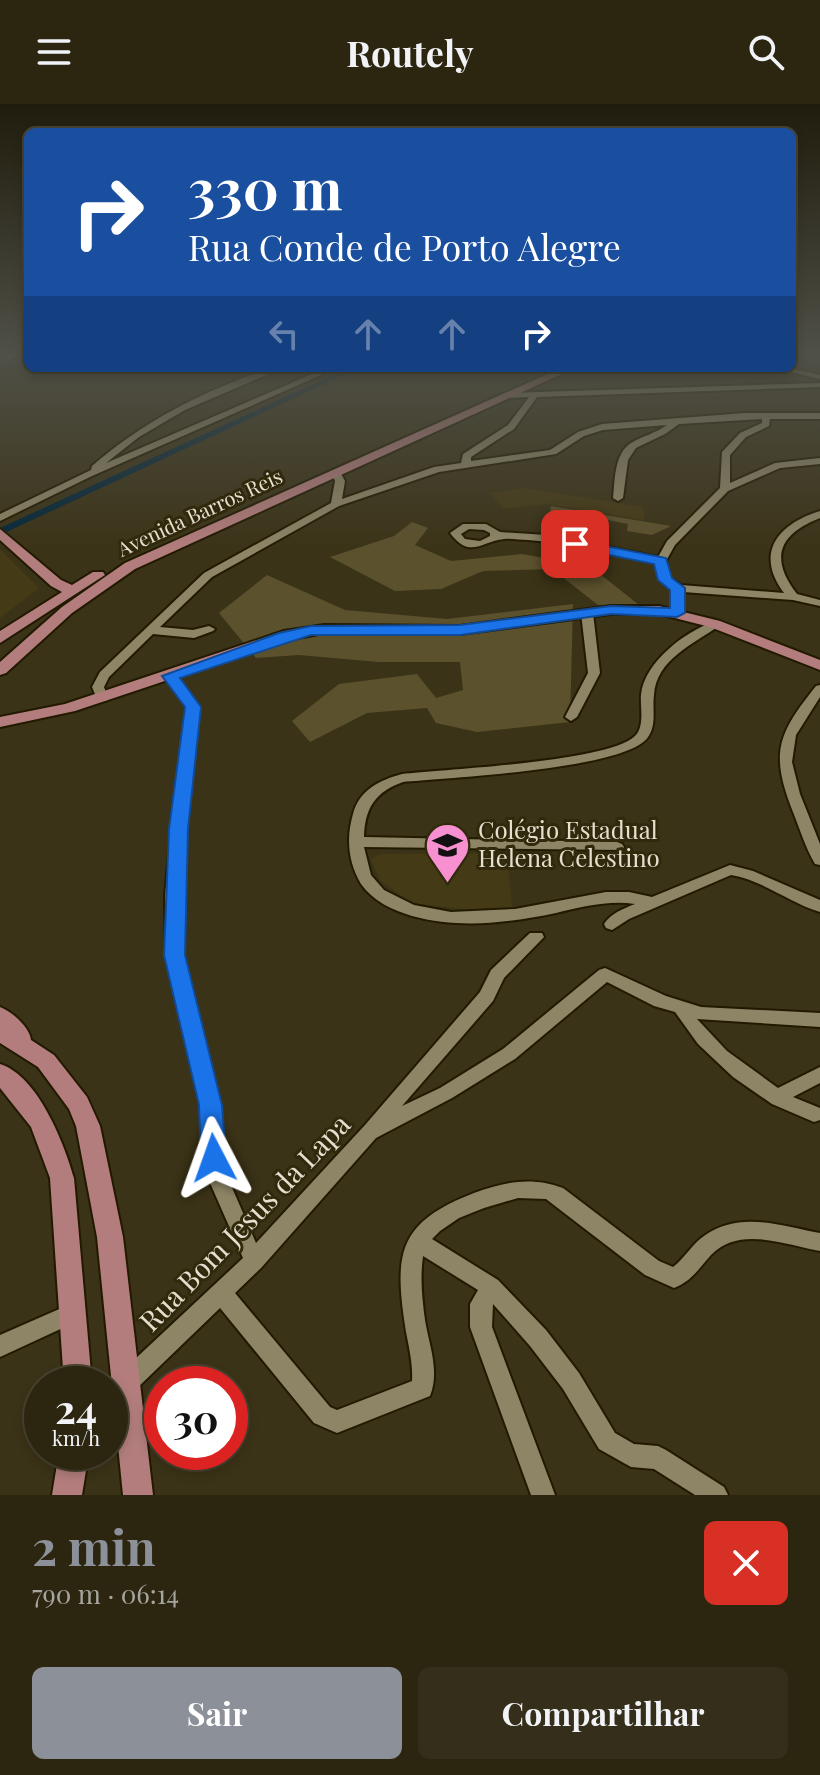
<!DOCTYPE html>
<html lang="pt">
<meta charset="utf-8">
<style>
:root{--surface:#2c2611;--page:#342e1a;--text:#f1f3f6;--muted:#a6a59f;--line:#484331;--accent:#8c9099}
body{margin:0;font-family:"Playfair Display",serif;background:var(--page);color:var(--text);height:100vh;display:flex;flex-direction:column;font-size:30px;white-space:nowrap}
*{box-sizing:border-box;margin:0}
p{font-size:26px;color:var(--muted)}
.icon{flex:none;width:44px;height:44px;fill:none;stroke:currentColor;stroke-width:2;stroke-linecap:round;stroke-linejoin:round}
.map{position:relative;height:1391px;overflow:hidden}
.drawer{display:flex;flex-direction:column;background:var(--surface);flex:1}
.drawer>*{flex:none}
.banner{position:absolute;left:24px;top:24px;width:772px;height:244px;border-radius:12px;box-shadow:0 4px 12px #0003,0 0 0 2px var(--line);background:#1a4fa0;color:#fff;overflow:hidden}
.speed{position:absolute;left:24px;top:1262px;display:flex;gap:16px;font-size:40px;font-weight:700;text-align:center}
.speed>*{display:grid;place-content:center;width:104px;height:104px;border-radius:50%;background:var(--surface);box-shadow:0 4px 12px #0003,0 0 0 2px var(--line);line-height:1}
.speed small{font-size:20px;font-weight:400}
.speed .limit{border:12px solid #d22;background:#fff;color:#111}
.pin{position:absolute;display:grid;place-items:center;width:68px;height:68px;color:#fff;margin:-34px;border-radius:16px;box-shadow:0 4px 12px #0006}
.me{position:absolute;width:88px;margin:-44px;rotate:356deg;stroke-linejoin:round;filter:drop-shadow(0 0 6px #0008)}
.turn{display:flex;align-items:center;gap:28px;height:168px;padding:0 32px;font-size:36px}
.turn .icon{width:104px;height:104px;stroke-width:2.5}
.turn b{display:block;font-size:56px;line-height:68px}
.lanes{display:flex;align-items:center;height:76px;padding:0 32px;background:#0003;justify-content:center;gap:40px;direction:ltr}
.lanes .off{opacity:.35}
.round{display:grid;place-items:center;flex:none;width:84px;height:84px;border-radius:12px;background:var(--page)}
.headline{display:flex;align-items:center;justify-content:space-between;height:136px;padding:0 32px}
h1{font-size:48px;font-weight:700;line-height:60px;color:var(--accent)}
.primary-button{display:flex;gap:16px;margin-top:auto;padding:16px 32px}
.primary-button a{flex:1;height:92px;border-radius:12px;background:var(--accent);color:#fff;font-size:32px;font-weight:700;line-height:92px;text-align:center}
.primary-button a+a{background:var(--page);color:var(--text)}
header{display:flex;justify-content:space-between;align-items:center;height:104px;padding:0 32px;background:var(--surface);font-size:36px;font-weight:700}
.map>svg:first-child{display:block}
</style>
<header><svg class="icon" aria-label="menu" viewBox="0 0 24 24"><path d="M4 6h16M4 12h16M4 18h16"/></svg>Routely<svg class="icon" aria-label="search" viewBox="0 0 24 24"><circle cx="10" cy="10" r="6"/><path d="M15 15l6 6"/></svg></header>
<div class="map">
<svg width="820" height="1391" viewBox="0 0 820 1391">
<rect width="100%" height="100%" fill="#3b3317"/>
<!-- built -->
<g fill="#453a16">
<polygon points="525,384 643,403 644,416 547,400 504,405 489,389"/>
<polygon points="0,445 39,484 0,514"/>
<polygon points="507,749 512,803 480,807 411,799 380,776 371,756 379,750"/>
</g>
<!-- green -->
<g fill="#5c512d">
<polygon points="551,402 671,422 652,431 627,427 628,420 598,414 592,419 585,418 586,410 569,408 566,415 550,407"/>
<polygon points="412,418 428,424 415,441 451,457 522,450 590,462 639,501 598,501 552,465 483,467 441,485 395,487 330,453 394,432"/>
<polygon points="267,471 345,506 447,515 573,500 570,618 477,628 436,619 427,604 367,609 310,638 292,617 339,580 417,570 436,594 463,586 460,558 379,558 299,551 256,554 219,509"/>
</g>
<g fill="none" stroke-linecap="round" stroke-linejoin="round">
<!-- canal -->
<polygon fill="#06283b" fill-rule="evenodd" points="348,264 359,264 0,431 0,424"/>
<defs>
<g id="minor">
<path d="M271,264H283L185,306L139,333L106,359L326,264H337L92,372L0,417V410L91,366L92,362C145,316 205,286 271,264Z"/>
<polygon points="775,264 790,264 820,271 820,275"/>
<path d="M820,279V283L537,293L514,325L471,353V357L550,346L578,328L602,320L745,309H820V315H770L769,322L746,333L730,351V379L775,359L820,354V360L780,364L728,387L675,441L666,457L670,474L681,481L784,489C754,449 778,420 820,407V414C779,430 769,454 797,490L820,496V502L793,496L683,488V509L677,512L671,509L672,485L660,476L656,459C614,451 571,439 528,436C521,436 511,434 504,435C482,437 470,456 450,429L463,420H486L500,428L547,431L658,453L667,437L720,384L722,348L740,329L762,319V315L679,320L665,330L636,344L628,356L623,394L618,397L613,394C615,376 614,350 631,339C643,332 656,329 667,321L603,326L584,332L556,350L439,368L339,402L212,473L160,523L193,526L209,522L215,525L213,527L194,534L153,530L109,573L104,583L108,594L106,597H98L92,583L100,568L204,469L331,399L335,377L331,368L333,366H339L345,377L342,395L434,363L461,359L463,350L508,321L529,293L508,294L505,293V289ZM469,425L484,426L490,429V432L480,437L465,435L461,430Z"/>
<polygon points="587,506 593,509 600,569 577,613 571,617 565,613 588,569 581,509"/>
<path d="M715,517L719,518V522C693,540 656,556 654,591C652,605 657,620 648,633C628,665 446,674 403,678C375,688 365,704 364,733L617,738L622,740L624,743L622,746L364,743L371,771L384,786L414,801L451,808L515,805L606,788H629L652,793L730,761L753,767L820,796V808C790,799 762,776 731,771L629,815L612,826L606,824L604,820C611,809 623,805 635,800C608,796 582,803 556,809C508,819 460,825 412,812C392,806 373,797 361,780C348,758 346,734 353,710C359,686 380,676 402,670C445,665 609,658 635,632C645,622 640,603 641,591C644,558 686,527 715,517Z"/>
<path d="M170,568L174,569L199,603L185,725L181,793L182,851L220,1001L227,1072L256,1139L365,1021L480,888L491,866L530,829H542L544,833L504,874L493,897L402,1002L440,984L503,945L599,866L605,864L666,892L701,903L820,909V923L697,915L727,947L778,984L820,963V979L793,993L820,1004V1016L814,1018L772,1000L733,973L698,940L675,908L654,902L607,878L515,955L452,994L376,1034L261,1164L235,1189L330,1303L337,1306L412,1277C413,1260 409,1244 406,1228C394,1151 396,1119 474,1089C505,1078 531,1072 563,1084L659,1157L673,1163C685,1154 692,1140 704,1132C740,1106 781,1122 820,1129V1147C786,1141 739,1121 711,1151C699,1164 692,1177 674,1184L645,1171L546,1095L518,1094L484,1104L459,1114L440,1127L432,1135L498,1176L546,1226L579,1269L615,1329L634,1340L658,1342L666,1346L724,1383L728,1391H695L654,1365L631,1363L599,1345L563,1285L530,1242L493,1200L492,1223L555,1391H531L470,1223V1200L478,1186L423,1152C420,1174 422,1194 425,1216C429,1241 440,1267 430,1292L337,1329L314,1319L220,1204L135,1286L127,1289L119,1286L116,1278L119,1270L243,1154L207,1072L202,1001L166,851L165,793L171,725L187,603L164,572Z"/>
<path d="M820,581V593L796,631L792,658L800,690L820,740V761L815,760C805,743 800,725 793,708C770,649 777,631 816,582Z"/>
<polygon points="73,1199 80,1202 84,1209 80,1216 0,1253 0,1231"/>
</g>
<g id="major">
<polygon points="561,264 575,264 135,465 72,509 6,569 0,571 0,558 62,503 125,459"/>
<polygon points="0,425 61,476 72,481 93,468 103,468 105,471 0,539 0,527 62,488 51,482 0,436"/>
<polygon points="611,502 659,502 720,517 820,556 820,566 710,523 659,510 611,510 460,530 324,529 287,536 75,607 0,623 0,613 65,600 284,527 324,521 460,522"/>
<path d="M0,903C13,908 30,924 31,936L54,951L87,993L100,1022L123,1133L153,1391H123L97,1133L76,1022L69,1005L38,963L0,939Z"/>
<path d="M0,960C38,972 64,1039 74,1074L92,1280H64L50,1074L31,1023L0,984Z"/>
<polygon points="59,1348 89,1348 82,1391 52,1391"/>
</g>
</defs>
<!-- minor casing -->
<use href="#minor" stroke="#221a00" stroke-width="4"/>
<!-- major casing -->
<use href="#major" stroke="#221a00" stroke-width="4"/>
<!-- minor -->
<use href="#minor" fill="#8e8566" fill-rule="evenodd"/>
<!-- major -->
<use href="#major" fill="#b37d7d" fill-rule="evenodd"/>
<defs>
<polyline id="rail" points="0,256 12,252"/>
</defs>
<!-- rail casing -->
<use href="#rail" stroke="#cec9b8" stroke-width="5"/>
<!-- rail -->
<use href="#rail" stroke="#31290c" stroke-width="3" stroke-dasharray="8" stroke-linecap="butt"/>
</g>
<!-- sky -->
<linearGradient id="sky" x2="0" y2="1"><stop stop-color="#201c0d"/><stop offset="0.56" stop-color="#4f5047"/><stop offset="1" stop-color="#4f5047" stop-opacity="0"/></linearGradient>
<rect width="820" height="447" fill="url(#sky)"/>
<!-- route -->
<polygon fill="#1a73e8" stroke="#114b97" stroke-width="2" points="575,436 666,454 672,474 685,484 685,509 677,513 611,510 460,531 311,531 180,574 201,603 188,725 185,851 222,1001 226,1054 222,1062 214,1065 205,1062 201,1054 199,1001 164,851 169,725 185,603 162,572 279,529 311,522 460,521 611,502 670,504 670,486 658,476 654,460 571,443 569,440"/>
<!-- icons -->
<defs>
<symbol id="school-pin" viewBox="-11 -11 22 30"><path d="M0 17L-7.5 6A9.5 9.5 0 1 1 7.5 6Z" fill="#f690d0" stroke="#31290c"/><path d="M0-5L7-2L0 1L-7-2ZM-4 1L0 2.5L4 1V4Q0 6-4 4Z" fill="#111"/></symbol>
</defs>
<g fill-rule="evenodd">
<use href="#school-pin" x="422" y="716" width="51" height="69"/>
</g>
<g text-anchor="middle" stroke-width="6" stroke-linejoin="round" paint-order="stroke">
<!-- far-street labels -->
<g font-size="20" fill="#e4dfcf" stroke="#31290c">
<text transform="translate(200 409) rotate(-25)" y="7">Avenida Barros Reis</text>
</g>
<!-- poi labels -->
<g font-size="24" fill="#e4dfcf" stroke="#31290c" text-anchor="start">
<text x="478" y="735">Colégio Estadual<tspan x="478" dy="28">Helena Celestino</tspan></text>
</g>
<!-- near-street labels -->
<g font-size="28" fill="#e4dfcf" stroke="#31290c">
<text transform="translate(245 1119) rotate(-46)" y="10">Rua Bom Jesus da Lapa</text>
</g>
</g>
</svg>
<div class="speed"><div>24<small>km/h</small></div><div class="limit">30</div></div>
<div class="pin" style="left:575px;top:440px;background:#d93025"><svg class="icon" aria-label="arrive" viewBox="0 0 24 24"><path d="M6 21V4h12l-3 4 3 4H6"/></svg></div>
<svg class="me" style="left:214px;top:1054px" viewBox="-20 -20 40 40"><path d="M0-17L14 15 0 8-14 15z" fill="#1a73e8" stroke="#fff" stroke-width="4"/></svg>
<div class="banner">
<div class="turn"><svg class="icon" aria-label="right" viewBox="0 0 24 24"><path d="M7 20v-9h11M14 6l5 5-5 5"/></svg><div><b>330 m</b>Rua Conde de Porto Alegre</div></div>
<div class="lanes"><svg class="icon off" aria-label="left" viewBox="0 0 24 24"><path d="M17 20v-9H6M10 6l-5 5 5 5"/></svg><svg class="icon off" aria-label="ahead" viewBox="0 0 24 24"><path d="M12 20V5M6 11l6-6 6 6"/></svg><svg class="icon off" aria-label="ahead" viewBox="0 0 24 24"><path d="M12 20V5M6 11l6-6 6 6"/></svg><svg class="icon" aria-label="right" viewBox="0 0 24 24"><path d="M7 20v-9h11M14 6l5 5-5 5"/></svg></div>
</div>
</div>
<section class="drawer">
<div class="headline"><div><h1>2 min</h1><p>790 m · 06:14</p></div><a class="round" style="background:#d93025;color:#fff"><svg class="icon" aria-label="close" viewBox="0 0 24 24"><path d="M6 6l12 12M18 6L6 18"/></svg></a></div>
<div class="primary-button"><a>Sair</a><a>Compartilhar</a></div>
</section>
